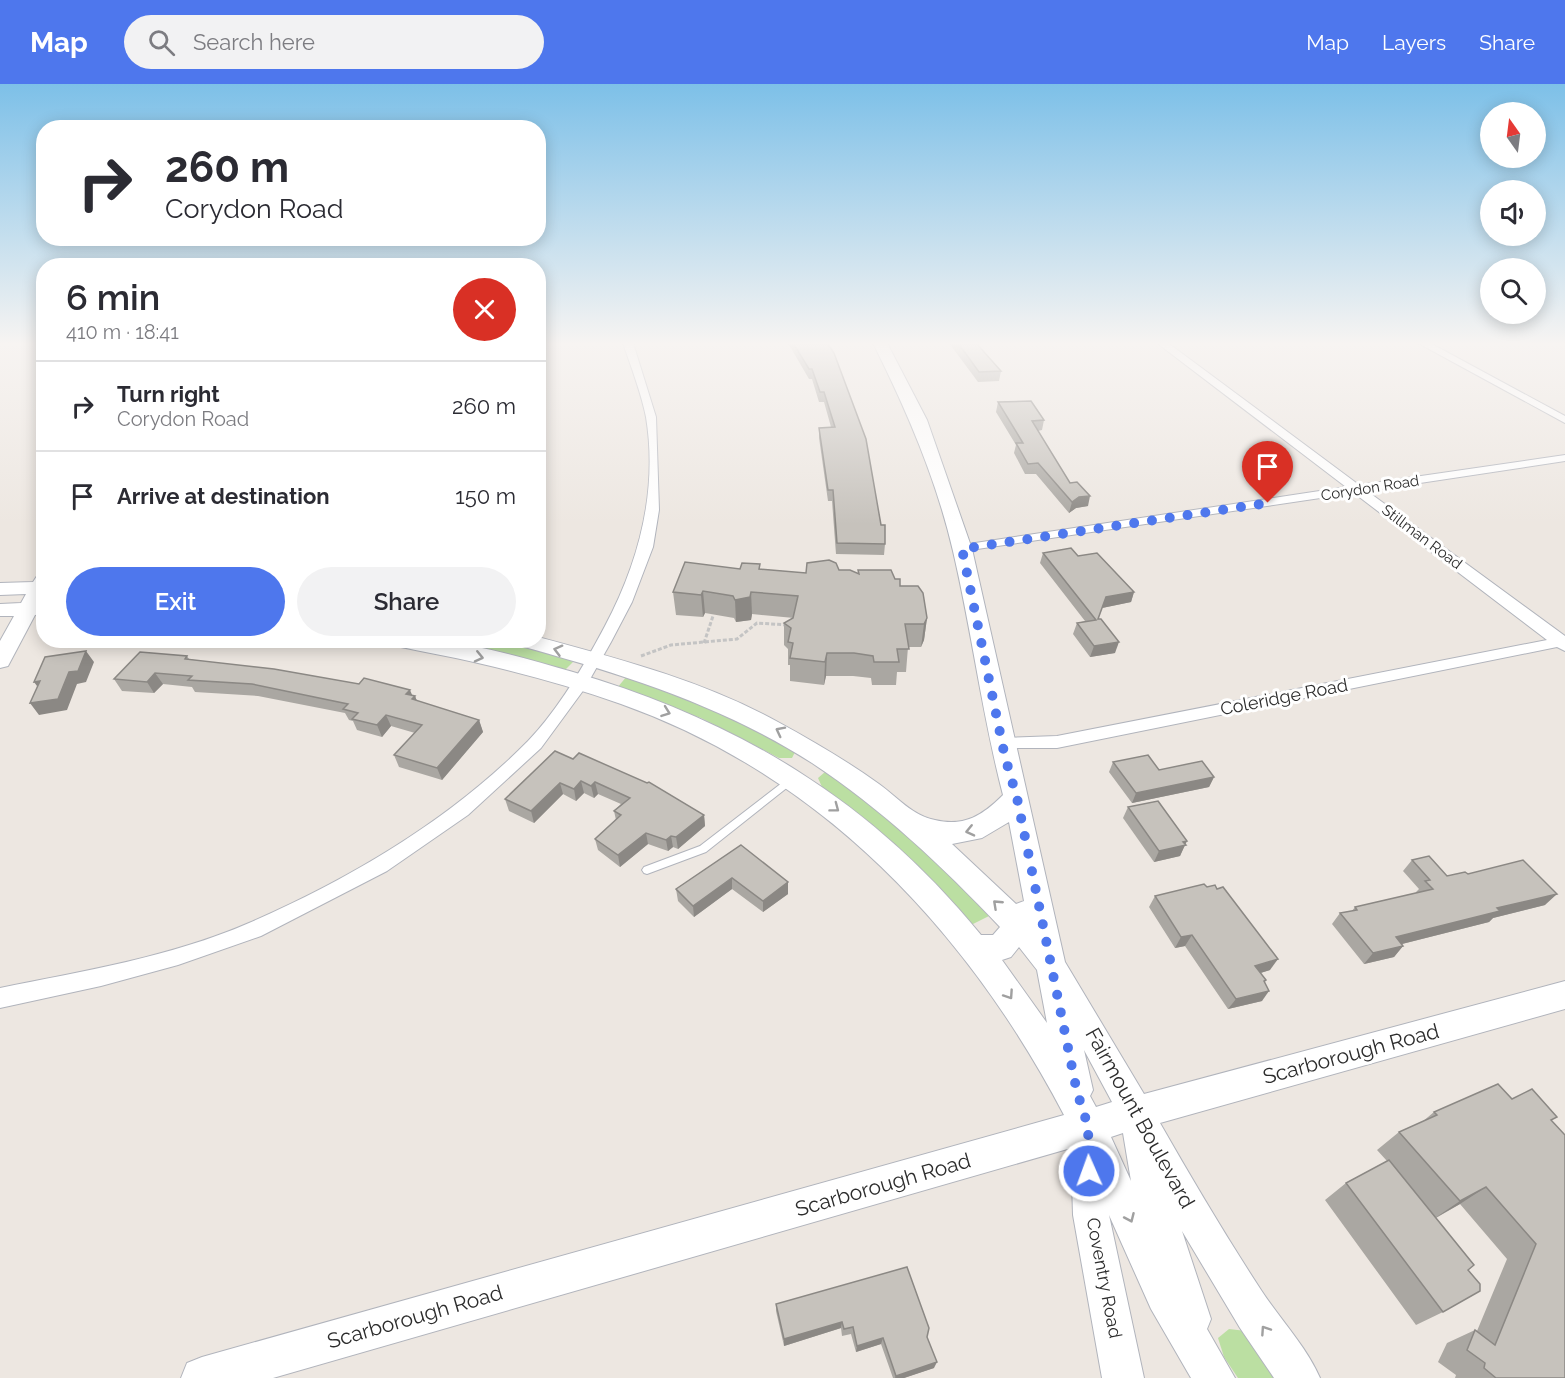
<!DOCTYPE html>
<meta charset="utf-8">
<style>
:root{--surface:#fff;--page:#f2f2f3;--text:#2b2b33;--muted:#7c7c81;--line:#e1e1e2;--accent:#4e77ed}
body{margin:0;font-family:Raleway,sans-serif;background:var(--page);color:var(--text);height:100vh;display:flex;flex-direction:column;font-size:22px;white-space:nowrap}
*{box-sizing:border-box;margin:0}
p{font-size:20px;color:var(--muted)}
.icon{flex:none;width:33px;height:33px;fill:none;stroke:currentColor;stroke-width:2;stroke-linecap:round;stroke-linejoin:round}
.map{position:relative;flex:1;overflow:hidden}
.details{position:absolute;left:36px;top:174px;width:510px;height:390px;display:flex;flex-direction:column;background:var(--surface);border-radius:24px;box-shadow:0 3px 15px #0003}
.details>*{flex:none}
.hud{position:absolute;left:36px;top:36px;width:510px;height:126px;border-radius:24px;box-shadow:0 3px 15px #0003;background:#fff;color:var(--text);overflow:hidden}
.needle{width:39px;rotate:346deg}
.fabs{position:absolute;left:1480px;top:18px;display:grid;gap:12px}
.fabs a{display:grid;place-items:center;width:66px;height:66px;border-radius:50%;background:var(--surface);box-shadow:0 3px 15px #0003;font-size:30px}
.pin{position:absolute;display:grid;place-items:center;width:51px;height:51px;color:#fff;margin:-62px -26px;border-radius:50% 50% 50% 0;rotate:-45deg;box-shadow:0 0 6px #0007}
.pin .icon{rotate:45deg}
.me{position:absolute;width:66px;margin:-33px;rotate:358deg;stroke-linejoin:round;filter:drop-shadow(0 0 4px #0008)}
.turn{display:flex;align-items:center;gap:21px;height:126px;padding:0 30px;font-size:27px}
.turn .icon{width:78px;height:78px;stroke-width:2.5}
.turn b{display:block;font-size:42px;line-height:51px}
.round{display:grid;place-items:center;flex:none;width:63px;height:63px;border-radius:32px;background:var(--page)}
.headline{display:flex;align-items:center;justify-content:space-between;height:102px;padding:0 30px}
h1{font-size:36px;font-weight:600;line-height:45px}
.cta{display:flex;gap:12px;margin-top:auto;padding:12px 30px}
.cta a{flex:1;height:69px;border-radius:36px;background:var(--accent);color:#fff;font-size:24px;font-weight:600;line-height:69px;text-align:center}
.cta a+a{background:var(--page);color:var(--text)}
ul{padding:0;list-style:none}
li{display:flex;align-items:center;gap:18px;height:90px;padding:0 30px;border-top:2px solid var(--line)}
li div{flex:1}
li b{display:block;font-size:22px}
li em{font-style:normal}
header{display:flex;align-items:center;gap:36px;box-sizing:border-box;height:84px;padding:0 30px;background:var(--accent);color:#fff}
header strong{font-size:28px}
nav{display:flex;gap:33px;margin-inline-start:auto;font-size:21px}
.search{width:420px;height:54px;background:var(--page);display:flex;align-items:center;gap:15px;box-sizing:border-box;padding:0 21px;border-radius:33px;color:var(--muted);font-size:22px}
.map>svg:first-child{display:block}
</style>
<header>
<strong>Map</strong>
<div class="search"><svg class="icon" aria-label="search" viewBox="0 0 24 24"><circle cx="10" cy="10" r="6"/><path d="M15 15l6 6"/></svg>Search here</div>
<nav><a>Map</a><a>Layers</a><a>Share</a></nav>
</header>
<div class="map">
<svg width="1565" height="1294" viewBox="0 0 1565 1294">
<rect width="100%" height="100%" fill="#ede7e1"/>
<!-- green -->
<g fill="#bbdfa2">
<polygon points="432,557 496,557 557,571 573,578 565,586"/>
<polygon points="627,592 738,633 795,668 792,674 779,674 701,634 617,604"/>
<path d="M825,688L832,689L893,734L989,832L969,842C927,787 876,745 822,703L818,694Z"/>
<polygon points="1229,1245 1246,1247 1282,1294 1238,1294 1224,1273 1218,1254"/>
</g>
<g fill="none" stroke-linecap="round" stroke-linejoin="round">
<defs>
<polygon id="lane" points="790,694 793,695 794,697 793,699 706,768 647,790 644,789 642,786 644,783 700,762 787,695"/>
<g id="street">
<path d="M623,259H633L656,333L659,426L653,463L632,518L611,558L585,604L541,664L468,731L387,787L261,852L178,881L101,902L0,924V904C83,887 171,873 249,839C350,795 450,736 528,657C558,626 585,580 605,542C639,478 658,406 646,333C641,308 631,283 623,259Z"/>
<polygon points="1157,259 1168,259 1359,401 1565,371 1565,377 1367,407 1565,552 1565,567 1557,563 1057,664 996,664 994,660 1002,654 1057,652 1547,556 1354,409 957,468 955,465 962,461 1346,403"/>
<polygon points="1418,259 1430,259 1565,332 1565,339"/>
</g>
<g id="secondary">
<path d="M873,259H887L927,336L972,465L1065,878L1144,1010L1565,897V925L1160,1039C1192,1095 1225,1151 1261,1206C1280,1235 1306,1262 1320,1294H1274L1240,1244L1182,1147L1211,1235L1207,1245L1235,1294H1191L1151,1225L1109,1131L1144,1294H1102L1073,1131L1071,1064L273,1294H181L187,1279L202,1273L1064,1031C967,846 821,691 621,620C574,603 526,590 478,579C450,572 421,568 393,561L391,556C407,556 424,555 440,557C485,562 530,576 573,588C739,637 871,716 981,851H993L1000,843C942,782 882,725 812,679C722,621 619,589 517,561L515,556H538V553C620,575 704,597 778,638C813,657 847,677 879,700C897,713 913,732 935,736C965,743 983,731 1003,711C982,631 972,548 953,467C936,394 906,325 873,259ZM1009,738L1024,817L1016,820L952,760L982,754ZM1019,863L1037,886L1047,939L1002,876L1011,873ZM1084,966L1112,1018L1096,1023L1090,1012L1093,1006ZM1123,1049L1131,1097L1111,1053Z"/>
<polygon points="44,490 44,530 35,531 8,582 0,584 0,557 14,532 0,532 0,520 21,519 26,510 0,511 0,499 33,498 37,492"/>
</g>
</defs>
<!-- lane casing -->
<use href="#lane" stroke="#b1b4bc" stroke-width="2"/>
<!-- street casing -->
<use href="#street" stroke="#b1b4bc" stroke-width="2"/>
<!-- secondary casing -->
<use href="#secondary" stroke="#b1b4bc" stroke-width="2"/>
<!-- path -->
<g stroke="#c4c4c4" stroke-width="3" stroke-dasharray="4 2" stroke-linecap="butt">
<polyline points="704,559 713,532"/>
<polyline points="641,572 671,561 737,555 757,539 788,541"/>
</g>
<!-- lane -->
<use href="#lane" fill="#fff" fill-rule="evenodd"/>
<!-- street -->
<use href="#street" fill="#fff" fill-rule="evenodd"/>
<!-- secondary -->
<use href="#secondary" fill="#fff" fill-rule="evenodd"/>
</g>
<!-- wall -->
<g fill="#aaa7a2">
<polygon points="788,259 827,259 881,441 885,460 884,471 836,470 832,417 828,417 819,354 819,344 831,343 824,318 819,318 812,295 809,295"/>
<polygon points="949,259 976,259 1001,287 999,297 978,298"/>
<polygon points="998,318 1044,336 1042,346 1038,347 1070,399 1088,422 1076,424 1069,429 1036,390 1025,390 1014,369 1016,361 996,328"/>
<polygon points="1043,469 1078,472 1134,508 1131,518 1102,524 1098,535 1115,569 1090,573 1073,550 1077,539 1085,537 1040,479"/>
<polygon points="760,480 760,485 806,489 839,486 858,489 858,486 895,495 927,534 924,556 921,563 908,563 906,588 897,588 896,601 872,601 871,594 853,592 826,592 824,601 790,597 790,581 788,581 788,565 784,561 784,539 794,534 752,530 751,536 736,538 734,534 705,529 703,533 676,531 673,508 740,485"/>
<polygon points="187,572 189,575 415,612 417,617 479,636 483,648 442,696 399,683 394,671 415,649 391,642 382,653 357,646 353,637 349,636 345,629 258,612 195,608 192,603 163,600 154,609 122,607 114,595"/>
<polygon points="573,675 704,731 705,742 678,765 673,763 668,767 648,760 620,783 598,766 595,755 616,736 614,727 621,720 598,710 594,714 584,709 576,717 563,710 534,739 509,727 505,715"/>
<polygon points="1113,678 1159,686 1214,693 1209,703 1132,719 1109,688"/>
<polygon points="1128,723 1185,760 1180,772 1154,778 1123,734"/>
<polygon points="741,761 788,810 763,828 732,805 694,833 678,817 676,805"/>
<polygon points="1412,776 1447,792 1468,790 1545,821 1493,834 1489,838 1402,860 1403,862 1394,873 1364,880 1332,840 1340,829 1352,827 1355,823 1416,809 1416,808 1419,805 1403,787"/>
<polygon points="1155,812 1270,886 1260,889 1266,896 1265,898 1262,917 1228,925 1185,862 1175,864 1149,823"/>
<polygon points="1512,1015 1552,1037 1565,1294 1455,1294 1456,1291 1438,1278 1447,1259 1475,1246 1477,1247 1507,1175 1460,1120 1436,1134 1468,1186 1443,1228 1416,1241 1325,1116 1346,1099 1387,1077 1377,1066 1399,1048 1422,1038 1434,1028"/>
<polygon points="776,1220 927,1253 934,1284 904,1294 893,1294 881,1260 856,1268 851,1250 842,1252 841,1244 784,1262 776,1227"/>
</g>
<!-- shaded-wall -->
<g fill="#8b8884">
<polygon points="1090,412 1088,422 1076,424 1069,429 1072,418 1079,413"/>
<polygon points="703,507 705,529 703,533 701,511"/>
<polygon points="751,508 752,530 751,536 736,538 735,516"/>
<polygon points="1134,508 1131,518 1102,524 1106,513"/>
<polygon points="927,534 924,556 921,563 924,540"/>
<polygon points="1119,558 1115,569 1090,573 1094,562"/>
<polygon points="86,567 94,578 86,598 77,600 67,626 39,631 30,619 69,588"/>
<polygon points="827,569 826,592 824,601 825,578"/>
<polygon points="155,589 163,600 154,609 147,598"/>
<polygon points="40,597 43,610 34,598"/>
<polygon points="410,606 413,613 415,612 419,623 406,610"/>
<polygon points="386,631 391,642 382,653 377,641"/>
<polygon points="479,636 483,648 442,696 437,684"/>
<polygon points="1214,693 1209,703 1132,719 1136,709"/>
<polygon points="581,697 584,709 576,717 574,705"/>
<polygon points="595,698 598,710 594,714 591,702"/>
<polygon points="560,699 563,710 534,739 531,727"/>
<polygon points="704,731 705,742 678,765 676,753"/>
<polygon points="646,749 648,760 620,783 618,771"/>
<polygon points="671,752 673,763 668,767 666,756"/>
<polygon points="1187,757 1180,772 1154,778 1159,767"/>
<polygon points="732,794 732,805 694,833 693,822"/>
<polygon points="788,798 788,810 763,828 763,817"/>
<polygon points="1557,810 1545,821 1493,834 1489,838 1386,864 1396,853 1497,824"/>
<polygon points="1192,851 1185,862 1175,864 1181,853"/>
<polygon points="1403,862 1394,873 1364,880 1373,869"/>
<polygon points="1278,875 1270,886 1248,893 1255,882"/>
<polygon points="1269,907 1262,917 1228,925 1236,915"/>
<polygon points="1486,1103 1460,1120 1435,1134 1460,1117"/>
<polygon points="842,1238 841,1244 784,1262 784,1255"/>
<polygon points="883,1254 881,1260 856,1268 857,1262"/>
<polygon points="937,1278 934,1284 904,1294 895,1294 896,1292"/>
</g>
<!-- building -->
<g fill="#c6c2bc" stroke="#8b8884" stroke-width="1.5">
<polygon points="793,259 827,259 834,269 866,355 881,441 885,441 885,460 837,459 833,406 828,406 819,344 835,343 824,308 820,308 812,285 809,285"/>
<polygon points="958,259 976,259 1001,287 979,288"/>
<polygon points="1031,317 1044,336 1032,337 1070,399 1077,398 1090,412 1079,413 1072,418 1038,379 1028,380 1016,359 1023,359 998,318"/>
<polygon points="1071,464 1078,472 1097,469 1134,508 1106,513 1098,535 1101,535 1119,558 1094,562 1077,539 1096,536 1043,469"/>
<polygon points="829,476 836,479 839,486 850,486 859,490 858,486 891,486 895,495 900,495 900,502 918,502 923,509 927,534 924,540 905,540 909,565 897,565 899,578 874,578 873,572 854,569 827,569 825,578 790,574 793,559 788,558 791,544 784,539 793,534 798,512 751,508 750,513 735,516 733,512 703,507 701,511 673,508 685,478 740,485 742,479 760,480 759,485 806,489 807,479"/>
<polygon points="86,567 78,587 69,588 58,615 30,619 40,597 34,598 45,573"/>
<polygon points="140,568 187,572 185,575 274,585 359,600 364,594 410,606 406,610 415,612 412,615 479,636 437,684 394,671 422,641 386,631 377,641 352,635 358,629 343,625 348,620 252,600 188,596 192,592 155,589 147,598 114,595"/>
<polygon points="555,667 573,675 579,669 647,699 649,698 704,731 676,753 671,752 666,756 646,749 618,771 595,755 621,731 614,727 630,714 595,698 591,702 581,697 574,705 560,699 531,727 505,715"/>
<polygon points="1148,671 1159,686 1202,677 1214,693 1136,709 1113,678"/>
<polygon points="1158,717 1187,757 1183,758 1186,761 1159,767 1128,723"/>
<polygon points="741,761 788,798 763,817 732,794 693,822 676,805"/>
<polygon points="1429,772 1447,792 1465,788 1468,790 1523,776 1557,810 1497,824 1500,827 1396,853 1403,862 1373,869 1340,829 1357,826 1355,823 1433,805 1425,797 1430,796 1412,776"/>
<polygon points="1204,800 1207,803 1215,801 1217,805 1223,803 1278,875 1255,882 1266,896 1264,897 1269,907 1236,915 1192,851 1181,853 1155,812"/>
<polygon points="1498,1000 1512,1015 1532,1005 1557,1033 1551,1036 1565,1051 1565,1294 1496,1294 1484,1284 1485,1279 1467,1266 1475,1246 1495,1261 1536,1160 1486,1103 1460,1117 1399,1048 1437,1031 1434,1028"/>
<polygon points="1389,1076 1474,1181 1468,1186 1480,1200 1480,1207 1443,1228 1346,1099"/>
<polygon points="907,1183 929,1244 927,1253 937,1278 896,1292 883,1254 857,1262 853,1243 844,1245 842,1238 784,1255 776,1220"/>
</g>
<!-- one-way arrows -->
<defs><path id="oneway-chevron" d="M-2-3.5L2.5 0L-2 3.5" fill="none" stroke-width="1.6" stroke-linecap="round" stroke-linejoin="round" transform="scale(1.5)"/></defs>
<g stroke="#a0a0a0">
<use href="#oneway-chevron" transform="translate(558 566) rotate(-165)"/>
<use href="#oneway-chevron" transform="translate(479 573) rotate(13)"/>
<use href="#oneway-chevron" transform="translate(666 628) rotate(20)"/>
<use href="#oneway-chevron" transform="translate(780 647) rotate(-153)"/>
<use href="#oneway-chevron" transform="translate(835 724) rotate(37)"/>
<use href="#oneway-chevron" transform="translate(970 747) rotate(167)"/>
<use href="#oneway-chevron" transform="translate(997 820) rotate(-137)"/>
<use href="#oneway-chevron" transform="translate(1009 911) rotate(56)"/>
<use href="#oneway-chevron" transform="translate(1130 1134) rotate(66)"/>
<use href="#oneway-chevron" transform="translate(1265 1246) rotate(-124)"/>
</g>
<!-- sky -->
<linearGradient id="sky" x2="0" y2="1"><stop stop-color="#7dc0e8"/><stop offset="0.59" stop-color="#f7f4f2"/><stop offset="1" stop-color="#f7f4f2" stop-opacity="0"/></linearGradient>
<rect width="1565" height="440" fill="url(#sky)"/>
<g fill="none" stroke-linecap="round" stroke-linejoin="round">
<!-- route -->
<polyline stroke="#4e77ed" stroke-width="10" stroke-dasharray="0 18" points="1089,1087 1088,1042 1077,1008 1017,714 1005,673 962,465 1268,419"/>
</g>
<g text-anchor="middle" stroke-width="6" stroke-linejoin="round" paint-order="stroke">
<!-- far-street labels -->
<g font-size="15" fill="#2d2d2d" stroke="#fff">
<text transform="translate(1370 404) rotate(-9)" y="5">Corydon Road</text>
<text transform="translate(1422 453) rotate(37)" y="5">Stillman Road</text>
</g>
<!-- street labels -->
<g font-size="18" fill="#2d2d2d" stroke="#fff">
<text transform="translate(1284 613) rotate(-11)" y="6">Coleridge Road</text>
<text transform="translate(1104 1194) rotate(79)" y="6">Coventry Road</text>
</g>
<!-- near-street labels -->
<g font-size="21" fill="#2d2d2d" stroke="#fff">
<text transform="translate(1351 970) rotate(-15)" y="7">Scarborough Road</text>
<text transform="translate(1140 1034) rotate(61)" y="7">Fairmount Boulevard</text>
<text transform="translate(883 1101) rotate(-16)" y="7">Scarborough Road</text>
<text transform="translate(415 1233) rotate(-16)" y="7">Scarborough Road</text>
</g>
</g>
</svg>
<div class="fabs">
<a><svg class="needle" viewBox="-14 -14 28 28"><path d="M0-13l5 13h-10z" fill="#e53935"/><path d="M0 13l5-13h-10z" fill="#7c7c81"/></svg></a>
<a><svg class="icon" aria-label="sound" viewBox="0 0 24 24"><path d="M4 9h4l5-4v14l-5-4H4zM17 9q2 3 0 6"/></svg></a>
<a><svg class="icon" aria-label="search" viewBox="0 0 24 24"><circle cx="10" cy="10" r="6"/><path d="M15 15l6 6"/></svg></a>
</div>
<div class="pin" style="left:1268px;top:419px;background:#d93025"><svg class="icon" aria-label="arrive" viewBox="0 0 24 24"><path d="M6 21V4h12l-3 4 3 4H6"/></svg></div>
<svg class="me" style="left:1089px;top:1087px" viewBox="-20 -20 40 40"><circle r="17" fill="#4e77ed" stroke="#fff" stroke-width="3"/><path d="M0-11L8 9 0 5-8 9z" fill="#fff"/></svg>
<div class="hud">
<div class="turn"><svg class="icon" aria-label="right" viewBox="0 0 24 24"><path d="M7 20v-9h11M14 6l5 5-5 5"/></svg><div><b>260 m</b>Corydon Road</div></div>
</div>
<section class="details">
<div class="headline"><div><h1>6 min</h1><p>410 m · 18:41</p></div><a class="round" style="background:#d93025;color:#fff"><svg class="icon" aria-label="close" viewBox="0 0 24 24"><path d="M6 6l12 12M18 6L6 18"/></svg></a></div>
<ul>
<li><svg class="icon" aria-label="right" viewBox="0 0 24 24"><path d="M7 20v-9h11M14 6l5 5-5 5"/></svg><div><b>Turn right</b><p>Corydon Road</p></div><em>260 m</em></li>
<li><svg class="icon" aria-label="arrive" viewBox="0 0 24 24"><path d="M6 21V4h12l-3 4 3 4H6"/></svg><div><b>Arrive at destination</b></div><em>150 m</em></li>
</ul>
<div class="cta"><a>Exit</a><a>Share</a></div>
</section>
</div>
